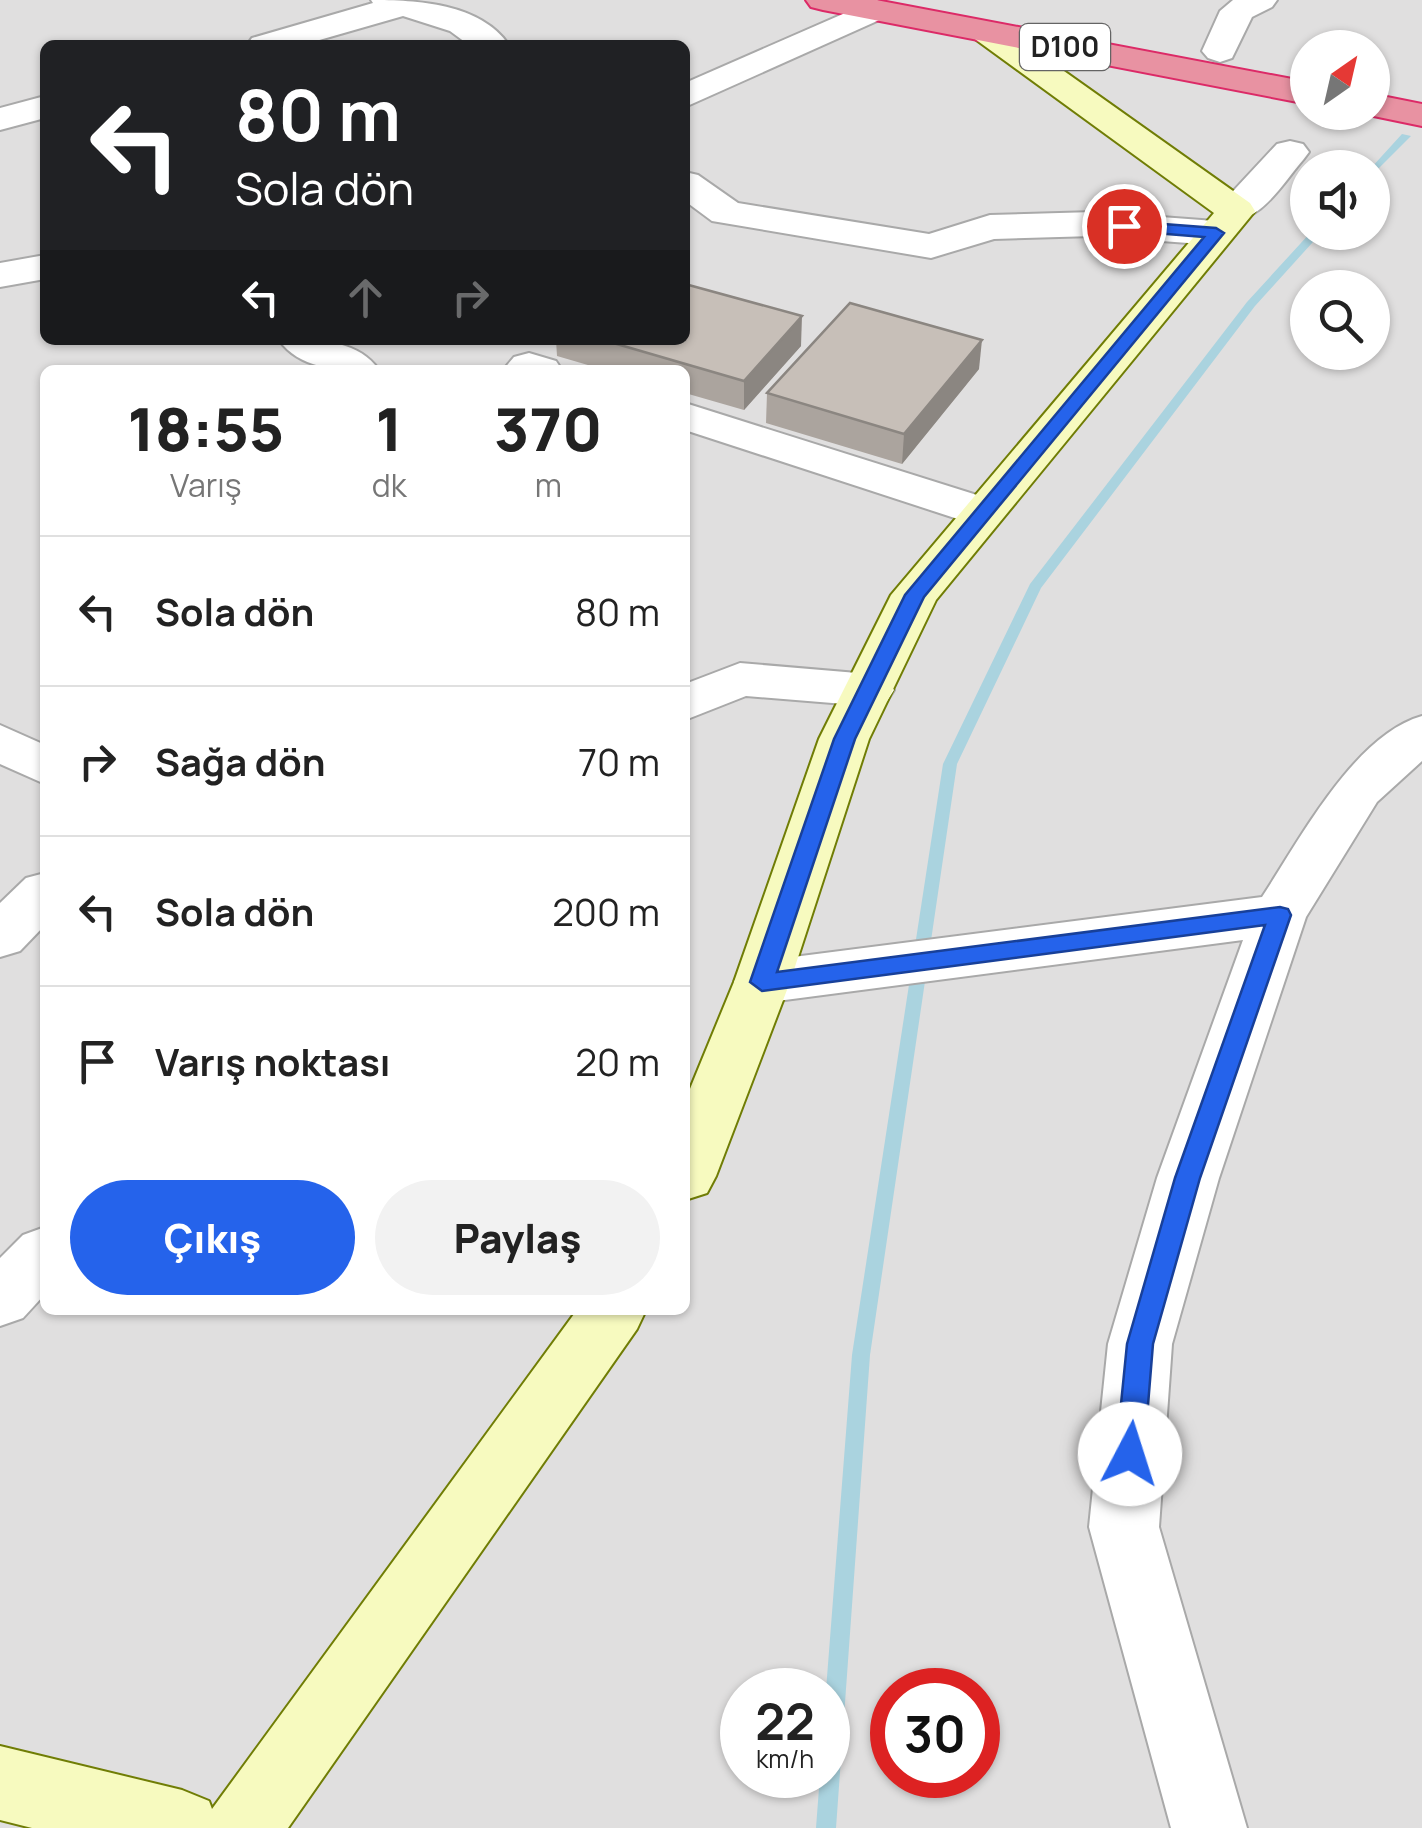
<!DOCTYPE html>
<html lang="tr">
<meta charset="utf-8">
<style>
:root{--surface:#fff;--page:#f2f2f2;--text:#222;--muted:#767676;--line:#e0e0e0;--accent:#2563eb}
body{margin:0;font-family:Manrope,sans-serif;background:var(--page);color:var(--text);height:100vh;display:flex;flex-direction:column;font-size:38px;white-space:nowrap}
*{box-sizing:border-box;margin:0}
p{font-size:32px;color:var(--muted)}
.icon{flex:none;width:55px;height:55px;fill:none;stroke:currentColor;stroke-width:2;stroke-linecap:round;stroke-linejoin:round}
.map{position:relative;flex:1;overflow:hidden}
.panel{position:absolute;left:40px;top:365px;width:650px;height:950px;display:flex;flex-direction:column;background:var(--surface);border-radius:15px;box-shadow:0 2px 8px #0004}
.panel>*{flex:none}
.banner{position:absolute;left:40px;top:40px;width:650px;height:305px;border-radius:15px;box-shadow:0 2px 8px #0004;background:#202124;color:#fff;overflow:hidden}
.needle{width:65px;rotate:34deg}
.controls{position:absolute;left:1290px;top:30px;display:grid;gap:20px}
.controls a{display:grid;place-items:center;width:100px;height:100px;border-radius:50%;background:var(--surface);box-shadow:0 2px 8px #0004;font-size:50px}
.speed{position:absolute;left:720px;top:1668px;display:flex;gap:20px;font-size:50px;font-weight:700;text-align:center}
.speed>*{display:grid;place-content:center;width:130px;height:130px;border-radius:50%;background:var(--surface);box-shadow:0 2px 8px #0004;line-height:1}
.speed small{font-size:25px;font-weight:400}
.speed .limit{border:15px solid #d22;background:#fff;color:#111}
.pin{position:absolute;display:grid;place-items:center;width:85px;height:85px;color:#fff;margin:-42px;border:5px solid #fff;border-radius:50%;box-shadow:0 2px 10px #0007}
.me{position:absolute;width:110px;margin:-55px;rotate:5deg;stroke-linejoin:round;filter:drop-shadow(0 0 8px #0008)}
.turn{display:flex;align-items:center;gap:35px;height:210px;padding:0 30px;font-size:45px}
.turn .icon{width:130px;height:130px;stroke-width:2.5}
.turn b{display:block;font-size:70px;line-height:85px}
.lanes{display:flex;align-items:center;height:95px;padding:0 30px;background:#0003;justify-content:center;gap:50px;direction:ltr}
.lanes .off{opacity:.35}
.eta{display:flex;justify-content:space-evenly;align-items:center;height:170px;text-align:center}
.eta b{font-size:60px;font-weight:800;line-height:70px}
.cta{display:flex;gap:20px;margin-top:auto;padding:20px 30px}
.cta a{flex:1;height:115px;border-radius:60px;background:var(--accent);color:#fff;font-size:40px;font-weight:800;line-height:115px;text-align:center}
.cta a+a{background:var(--page);color:var(--text)}
ul{padding:0;list-style:none}
li{display:flex;align-items:center;gap:30px;height:150px;padding:0 30px;border-top:2px solid var(--line)}
li div{flex:1}
li b{display:block;font-size:38px}
li em{font-style:normal}
.map>svg:first-child{display:block}
</style>
<div class="map">
<svg width="1422" height="1828" viewBox="0 0 1422 1828">
<rect width="100%" height="100%" fill="#f2efe9"/>
<!-- residential -->
<path fill="#e0dfdf" fill-rule="evenodd" d="M0,0H1422V1828H0ZM45,45H685V340H45ZM1308,48H1372V112H1308ZM1308,168H1372V232H1308ZM1308,288H1372V352H1308ZM45,370H685V1310H45ZM742,1690H828V1775H742ZM892,1690H978V1775H892Z"/>
<g fill="none" stroke-linecap="round" stroke-linejoin="round">
<!-- stream -->
<g fill="#aad3df" fill-rule="evenodd">
<polygon points="1402,134 1411,136 1372,175 1372,168 1371,168"/>
<polygon points="1311,232 1322,232 1255,306 1041,588 957,764 870,1355 836,1828 816,1828 820,1775 828,1775 826,1690 852,1355 943,764 1030,584 1247,302"/>
</g>
<defs>
<g id="street">
<path d="M371,0C417,0 480,3 509,45H469L450,31L403,16L302,45H247L252,38L373,3Z"/>
<polygon points="875,0 886,3 891,10 886,17 685,107 685,83"/>
<polygon points="1233,0 1277,0 1272,7 1252,17 1232,58 1220,62 1208,58 1202,51 1220,11"/>
<polygon points="45,96 45,118 0,130 0,108"/>
<path d="M1290,141L1303,144L1309,152L1303,160C1282,184 1258,228 1222,219L1217,211L1222,203L1277,144Z"/>
<polygon points="685,172 698,175 738,203 929,234 990,215 1094,212 1215,221 1229,225 1235,233 1229,241 1215,245 1094,236 994,239 931,258 712,221 685,201"/>
<polygon points="45,255 45,279 0,287 0,263"/>
<path d="M279,340C314,340 357,338 379,370C344,370 302,372 279,340Z"/>
<polygon points="529,353 556,361 562,370 503,370 514,357"/>
<polygon points="685,403 999,502 1006,512 999,522 983,526 967,522 685,430"/>
<polygon points="740,663 869,674 887,679 894,690 887,701 869,706 746,696 685,720 685,684"/>
<path d="M1422,716V761L1377,802L1306,917L1219,1178L1172,1344L1159,1527L1247,1828H1171L1089,1527L1108,1344L1157,1178L1243,940L762,1003L742,997L734,982L742,967L762,961L1262,897C1299,841 1354,735 1422,716Z"/>
<polygon points="0,725 45,745 45,784 0,764"/>
<polygon points="45,873 45,925 20,951 0,957 0,903 26,878"/>
<polygon points="45,1227 45,1294 23,1318 0,1326 0,1258 23,1235"/>
</g>
<g id="secondary">
<polygon points="987,22 999,25 1250,203 1255,211 936,600 869,739 790,982 716,1176 707,1193 685,1200 685,1101 734,982 819,739 891,595 1214,213 975,39 970,32 975,25"/>
<polygon points="577,1310 646,1310 637,1329 288,1828 32,1828 0,1820 0,1746 182,1790 209,1801 212,1809"/>
</g>
<g id="highway">
<polygon points="806,0 876,0 1308,82 1308,104 823,10 811,7"/>
<polygon points="1372,94 1422,104 1422,126 1359,113 1372,112"/>
</g>
</defs>
<!-- street casing -->
<use href="#street" stroke="#a9a9a9" stroke-width="4"/>
<!-- secondary casing -->
<use href="#secondary" stroke="#707d05" stroke-width="4"/>
<!-- highway casing -->
<use href="#highway" stroke="#dc2a67" stroke-width="4"/>
<!-- street -->
<use href="#street" fill="#fff" fill-rule="evenodd"/>
<!-- secondary -->
<use href="#secondary" fill="#f7fabf" fill-rule="evenodd"/>
<!-- highway -->
<use href="#highway" fill="#e892a2" fill-rule="evenodd"/>
</g>
<!-- wall -->
<g fill="#aba49e">
<polygon points="556,340 685,340 801,346 744,410 685,393 685,370 605,370 557,356"/>
<polygon points="979,369 902,464 766,423 767,393"/>
</g>
<!-- shaded-wall -->
<g fill="#8b8681">
<polygon points="802,316 801,346 744,410 744,381"/>
<polygon points="982,340 979,369 902,464 904,434"/>
</g>
<!-- building -->
<g fill="#c7bfb8" stroke="#8b8681" stroke-width="2.5">
<polygon points="685,284 802,316 744,381 603,340 685,340"/>
<polygon points="850,303 982,340 904,434 767,393"/>
</g>
<!-- route -->
<polygon fill="#2563eb" stroke="#184099" stroke-width="2.5" points="1124,221 1216,228 1224,233 924,597 855,739 777,972 1280,907 1288,909 1291,915 1200,1178 1153,1344 1144,1454 1140,1463 1130,1466 1120,1463 1116,1454 1127,1344 1175,1178 1265,925 762,991 750,982 834,739 905,595 1204,237 1118,230 1116,226"/>
<g text-anchor="middle" stroke-width="8" stroke-linejoin="round" paint-order="stroke">
<!-- shield labels -->
<rect fill="#fff" stroke="#646464" stroke-width="2.5" x="1020" y="24" width="90" height="46" rx="8"/>
<g font-size="28" font-weight="bold" fill="#222">
<text x="1065" y="57">D100</text>
</g>
</g>
</svg>
<div class="controls">
<a><svg class="needle" viewBox="-14 -14 28 28"><path d="M0-13l5 13h-10z" fill="#e53935"/><path d="M0 13l5-13h-10z" fill="#767676"/></svg></a>
<a><svg class="icon" aria-label="sound" viewBox="0 0 24 24"><path d="M4 9h4l5-4v14l-5-4H4zM17 9q2 3 0 6"/></svg></a>
<a><svg class="icon" aria-label="search" viewBox="0 0 24 24"><circle cx="10" cy="10" r="6"/><path d="M15 15l6 6"/></svg></a>
</div>
<div class="speed"><div>22<small>km/h</small></div><div class="limit">30</div></div>
<div class="pin" style="left:1124px;top:226px;background:#d93025"><svg class="icon" aria-label="arrive" viewBox="0 0 24 24"><path d="M6 21V4h12l-3 4 3 4H6"/></svg></div>
<svg class="me" style="left:1130px;top:1454px" viewBox="-20 -20 40 40"><circle r="19" fill="#fff"/><path d="M0-13L10 11 0 6-10 11z" fill="#2563eb"/></svg>
<div class="banner">
<div class="turn"><svg class="icon" aria-label="left" viewBox="0 0 24 24"><path d="M17 20v-9H6M10 6l-5 5 5 5"/></svg><div><b>80 m</b>Sola dön</div></div>
<div class="lanes"><svg class="icon" aria-label="left" viewBox="0 0 24 24"><path d="M17 20v-9H6M10 6l-5 5 5 5"/></svg><svg class="icon off" aria-label="ahead" viewBox="0 0 24 24"><path d="M12 20V5M6 11l6-6 6 6"/></svg><svg class="icon off" aria-label="right" viewBox="0 0 24 24"><path d="M7 20v-9h11M14 6l5 5-5 5"/></svg></div>
</div>
<section class="panel">
<div class="eta">
<div><b>18:55</b><p>Varış</p></div>
<div><b>1</b><p>dk</p></div>
<div><b>370</b><p>m</p></div>
</div>
<ul>
<li><svg class="icon" aria-label="left" viewBox="0 0 24 24"><path d="M17 20v-9H6M10 6l-5 5 5 5"/></svg><div><b>Sola dön</b></div><em>80 m</em></li>
<li><svg class="icon" aria-label="right" viewBox="0 0 24 24"><path d="M7 20v-9h11M14 6l5 5-5 5"/></svg><div><b>Sağa dön</b></div><em>70 m</em></li>
<li><svg class="icon" aria-label="left" viewBox="0 0 24 24"><path d="M17 20v-9H6M10 6l-5 5 5 5"/></svg><div><b>Sola dön</b></div><em>200 m</em></li>
<li><svg class="icon" aria-label="arrive" viewBox="0 0 24 24"><path d="M6 21V4h12l-3 4 3 4H6"/></svg><div><b>Varış noktası</b></div><em>20 m</em></li>
</ul>
<div class="cta"><a>Çıkış</a><a>Paylaş</a></div>
</section>
</div>
